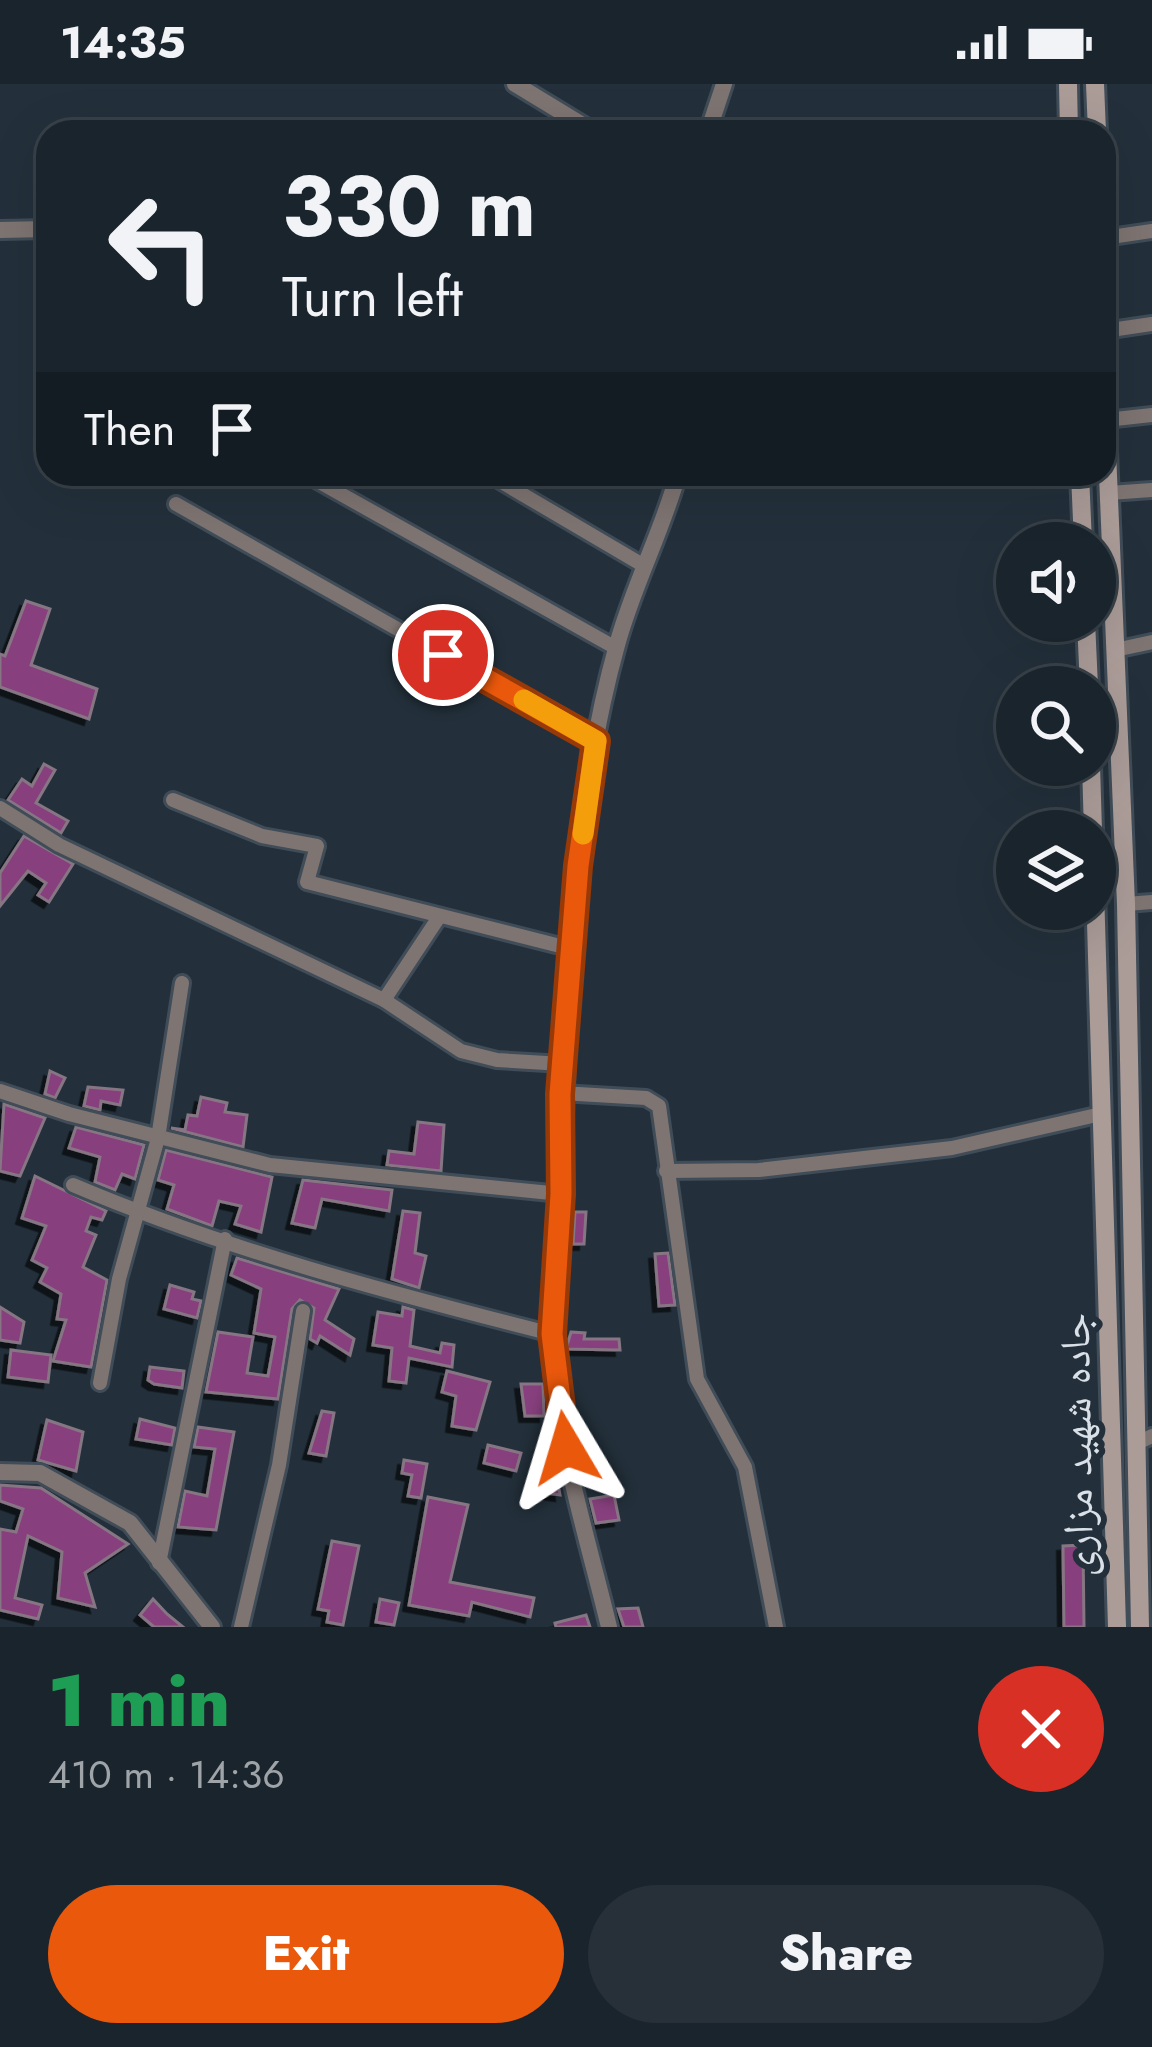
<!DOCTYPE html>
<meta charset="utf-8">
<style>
:root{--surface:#1a242c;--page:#273038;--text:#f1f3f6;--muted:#9fa4a9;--line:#384148;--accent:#ea580c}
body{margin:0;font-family:Jost,"Noto Naskh Arabic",sans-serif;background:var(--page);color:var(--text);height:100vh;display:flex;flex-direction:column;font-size:45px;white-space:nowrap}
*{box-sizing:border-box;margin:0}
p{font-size:39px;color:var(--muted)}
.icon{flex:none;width:66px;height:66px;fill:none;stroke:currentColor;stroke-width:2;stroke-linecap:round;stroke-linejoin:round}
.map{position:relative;height:1543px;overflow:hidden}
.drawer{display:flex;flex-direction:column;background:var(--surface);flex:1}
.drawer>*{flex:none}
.top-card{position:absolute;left:36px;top:36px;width:1080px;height:366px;border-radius:36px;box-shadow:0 12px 48px #0002,0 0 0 3px var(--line);background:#1a242c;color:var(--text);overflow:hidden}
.buttons{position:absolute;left:996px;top:438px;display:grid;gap:24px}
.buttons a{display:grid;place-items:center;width:120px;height:120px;border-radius:50%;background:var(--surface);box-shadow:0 12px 48px #0002,0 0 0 3px var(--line);font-size:60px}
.pin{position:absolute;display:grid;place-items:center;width:102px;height:102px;color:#fff;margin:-51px;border:6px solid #fff;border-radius:50%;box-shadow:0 3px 12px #0007}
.me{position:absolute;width:132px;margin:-66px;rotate:353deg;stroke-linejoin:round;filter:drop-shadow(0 0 9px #0008)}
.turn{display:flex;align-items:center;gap:42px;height:252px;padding:0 48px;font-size:54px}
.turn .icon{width:156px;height:156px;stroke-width:2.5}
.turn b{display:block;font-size:84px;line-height:102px}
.then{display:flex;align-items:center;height:114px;padding:0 48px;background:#0003;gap:24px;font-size:45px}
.round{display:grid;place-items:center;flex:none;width:126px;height:126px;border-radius:63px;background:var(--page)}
.overview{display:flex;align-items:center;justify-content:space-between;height:204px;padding:0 48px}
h1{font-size:72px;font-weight:800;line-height:90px;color:#1e9e55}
.primary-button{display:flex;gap:24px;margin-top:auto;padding:24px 48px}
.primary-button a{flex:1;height:138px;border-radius:72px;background:var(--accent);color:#fff;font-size:48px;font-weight:800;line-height:138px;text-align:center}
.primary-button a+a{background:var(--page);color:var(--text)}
.status{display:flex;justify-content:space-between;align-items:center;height:84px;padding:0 60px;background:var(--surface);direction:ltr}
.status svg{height:33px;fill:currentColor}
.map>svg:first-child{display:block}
</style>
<div class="status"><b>14:35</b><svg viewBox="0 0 49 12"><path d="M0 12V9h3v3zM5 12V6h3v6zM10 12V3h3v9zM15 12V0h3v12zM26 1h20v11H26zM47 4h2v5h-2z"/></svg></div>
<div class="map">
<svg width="1152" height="1543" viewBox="0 0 1152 1543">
<defs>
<filter id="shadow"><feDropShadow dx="-5.5" dy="5.5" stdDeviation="0" flood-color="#0009"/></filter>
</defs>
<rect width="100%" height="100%" fill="#23303b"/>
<!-- building -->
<g fill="#873f7d" stroke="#867683" stroke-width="3" filter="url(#shadow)">
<polygon points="26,517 50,525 31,581 97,605 89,635 0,603 0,570 5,572"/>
<polygon points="44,680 55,686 36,719 68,737 61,749 8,716 22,695 32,702"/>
<polygon points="24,752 73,780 49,818 38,811 46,799 28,787 0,822 0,789"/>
<polygon points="50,987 65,994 55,1014 45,1010"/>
<polygon points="88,1003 123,1006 120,1021 101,1017 100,1026 84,1022"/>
<polygon points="201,1013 227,1019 225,1028 247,1031 243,1063 171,1044 185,1046 188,1031 197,1032"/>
<polygon points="4,1020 45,1034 20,1092 0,1087"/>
<polygon points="418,1038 444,1041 441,1087 387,1081 389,1067 414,1070"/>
<polygon points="76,1043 144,1061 135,1095 122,1090 115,1106 95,1098 100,1073 69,1064"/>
<polygon points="166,1066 272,1093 261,1148 235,1140 241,1122 219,1117 212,1142 167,1125 174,1101 158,1096"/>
<polygon points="35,1092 106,1127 102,1136 91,1133 86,1147 96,1151 83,1183 107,1196 91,1283 53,1277 66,1236 57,1235 61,1210 40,1198 47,1184 32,1176 46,1142 22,1134"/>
<polygon points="303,1096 392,1106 389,1127 322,1115 315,1144 292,1139"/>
<polygon points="403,1127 420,1129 415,1169 426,1172 419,1204 392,1195"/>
<polygon points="575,1128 586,1128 584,1160 573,1160"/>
<polygon points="668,1169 675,1221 659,1222 655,1170"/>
<polygon points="237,1174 339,1205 325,1236 354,1255 350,1271 320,1252 317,1259 310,1255 314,1224 300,1216 292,1225 278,1315 206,1308 218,1248 253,1253 247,1289 268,1292 275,1253 254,1249 261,1205 231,1191"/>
<polygon points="170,1201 194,1208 192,1215 201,1217 197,1234 164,1225"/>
<polygon points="0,1223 24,1238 20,1259 0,1256"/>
<polygon points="403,1223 414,1226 410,1262 440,1269 442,1259 454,1261 452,1283 409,1274 406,1299 389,1297 392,1264 373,1261 378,1228 402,1232"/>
<polygon points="571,1248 585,1249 584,1255 619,1255 620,1266 566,1265"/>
<polygon points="11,1266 51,1271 48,1298 8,1293"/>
<polygon points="150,1283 184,1287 182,1304 154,1300 148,1296"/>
<polygon points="447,1287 490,1298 476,1346 452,1342 456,1312 442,1308"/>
<polygon points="521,1300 543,1300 544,1332 525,1332"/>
<polygon points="322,1327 334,1329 326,1372 309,1369"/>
<polygon points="140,1335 175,1344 172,1361 136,1355"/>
<polygon points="47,1336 83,1348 76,1387 38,1376"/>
<polygon points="198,1343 234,1348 216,1446 178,1443 185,1407 207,1412 215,1365 194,1363"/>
<polygon points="488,1361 521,1369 516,1387 484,1379"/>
<polygon points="404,1376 427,1380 421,1414 408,1412 412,1391 402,1389"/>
<polygon points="543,1386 556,1386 560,1411 546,1409"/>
<polygon points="0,1401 41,1404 128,1460 85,1489 95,1523 58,1514 62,1468 28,1452 15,1514 42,1521 38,1535 0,1526 0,1445 16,1448 23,1425 0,1417"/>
<polygon points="614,1411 619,1436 596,1439 590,1415"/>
<polygon points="428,1413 468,1421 450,1498 534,1514 530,1533 472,1518 469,1532 409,1521"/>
<polygon points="332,1457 359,1462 343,1541 327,1538 329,1527 318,1525"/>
<polygon points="1083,1461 1084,1543 1064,1543 1063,1462"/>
<polygon points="153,1515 167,1530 183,1543 154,1543 140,1531"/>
<polygon points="380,1515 399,1519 394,1541 376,1538"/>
<polygon points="638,1524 643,1543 624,1543 618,1525"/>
<polygon points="586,1531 590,1543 556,1543 555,1539"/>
</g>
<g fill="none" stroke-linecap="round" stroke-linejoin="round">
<defs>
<g id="minor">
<polyline points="1104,154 1152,147"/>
<polyline points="1104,247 1152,240"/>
<polyline points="1106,336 1152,331"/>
<polyline points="305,390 616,564"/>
<polyline points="488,390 641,480"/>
<polyline points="1109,409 1152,406"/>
<polyline points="176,420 596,657"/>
<polyline points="1115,566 1152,558"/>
<polyline points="173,716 262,752 317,762 307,798 572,865"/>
<polyline points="0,724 59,761 384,916 461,967 497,976 563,980"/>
<polyline points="1126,820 1152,818"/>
<polyline points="384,916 439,833"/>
<polyline points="0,1007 69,1030 270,1081 561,1110"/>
<polyline points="561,1009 646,1014 659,1022 697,1295 745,1383 776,1543"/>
<polyline points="666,1087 759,1086 952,1064 1101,1030"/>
<path d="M73,1101C226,1166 390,1209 552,1250"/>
<polyline points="100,1299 119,1195 158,1054 182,899"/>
<polyline points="1135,1360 1152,1352"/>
<polyline points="159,1479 225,1155"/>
<polyline points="241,1543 279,1381 303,1227"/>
</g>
<g id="tertiary">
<polyline points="515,0 594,48"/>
<polyline points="708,48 724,0"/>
<polyline points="0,146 48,145"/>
<polyline points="0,1388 40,1389 130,1439 212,1543"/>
<path d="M609,1543C586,1447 553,1348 552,1249C551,1203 559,1158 561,1112C569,929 567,740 617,561C633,502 662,448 678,390"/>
</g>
<g id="secondary">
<polyline points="1068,0 1069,48"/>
<polyline points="1095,0 1097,48"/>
<polyline points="1104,296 1126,820 1140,1543"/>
<polyline points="1080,390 1083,459"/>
<polyline points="1086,537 1089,603"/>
<polyline points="1091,681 1093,747"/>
<polyline points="1095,805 1117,1543"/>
</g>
</defs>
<!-- minor casing -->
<use href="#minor" stroke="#404c57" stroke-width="20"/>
<!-- tertiary casing -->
<use href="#tertiary" stroke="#404c57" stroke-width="22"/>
<!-- secondary casing -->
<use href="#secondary" stroke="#404c57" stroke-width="24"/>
<!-- minor -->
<use href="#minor" stroke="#7e7472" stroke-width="14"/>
<!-- tertiary -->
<use href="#tertiary" stroke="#7e7472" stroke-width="16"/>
<!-- secondary -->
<use href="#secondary" stroke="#ab9c98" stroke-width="18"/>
</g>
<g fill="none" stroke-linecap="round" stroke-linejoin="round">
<defs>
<polyline id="route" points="443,571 596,657 578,782 560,1010 561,1110 552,1250 566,1364"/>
</defs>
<!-- route casing -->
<use href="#route" stroke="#983908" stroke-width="30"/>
<!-- route -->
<use href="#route" stroke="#ea580c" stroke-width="21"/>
<!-- slow -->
<polyline stroke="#f59e0b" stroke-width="21" points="524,616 596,657 583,750"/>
</g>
<g text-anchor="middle" stroke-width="12" stroke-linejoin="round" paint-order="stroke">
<!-- street labels -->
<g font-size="42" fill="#d9e0e8" stroke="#23303b">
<text transform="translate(1076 1361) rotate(-91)" y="15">جاده شهید مزاری</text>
</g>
</g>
</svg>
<div class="buttons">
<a><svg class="icon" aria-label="sound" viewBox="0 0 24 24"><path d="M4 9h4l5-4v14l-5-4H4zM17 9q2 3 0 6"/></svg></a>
<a><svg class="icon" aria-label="search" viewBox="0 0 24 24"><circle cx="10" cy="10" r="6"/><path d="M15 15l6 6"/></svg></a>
<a><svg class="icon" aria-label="layers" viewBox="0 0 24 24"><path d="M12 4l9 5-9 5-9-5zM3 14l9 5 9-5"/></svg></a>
</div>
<div class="pin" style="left:443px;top:571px;background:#d93025"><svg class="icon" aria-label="arrive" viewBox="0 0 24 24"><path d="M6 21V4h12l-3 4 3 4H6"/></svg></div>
<svg class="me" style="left:566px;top:1364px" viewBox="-20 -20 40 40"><path d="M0-17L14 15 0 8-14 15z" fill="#ea580c" stroke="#fff" stroke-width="4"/></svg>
<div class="top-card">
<div class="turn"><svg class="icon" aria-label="left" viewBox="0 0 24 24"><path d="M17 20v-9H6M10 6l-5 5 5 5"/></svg><div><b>330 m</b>Turn left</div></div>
<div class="then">Then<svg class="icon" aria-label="arrive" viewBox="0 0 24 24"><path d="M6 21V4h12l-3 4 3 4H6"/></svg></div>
</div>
</div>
<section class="drawer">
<div class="overview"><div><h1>1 min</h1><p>410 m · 14:36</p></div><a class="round" style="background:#d93025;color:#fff"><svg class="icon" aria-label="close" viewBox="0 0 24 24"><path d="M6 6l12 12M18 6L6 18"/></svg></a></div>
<div class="primary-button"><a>Exit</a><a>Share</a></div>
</section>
